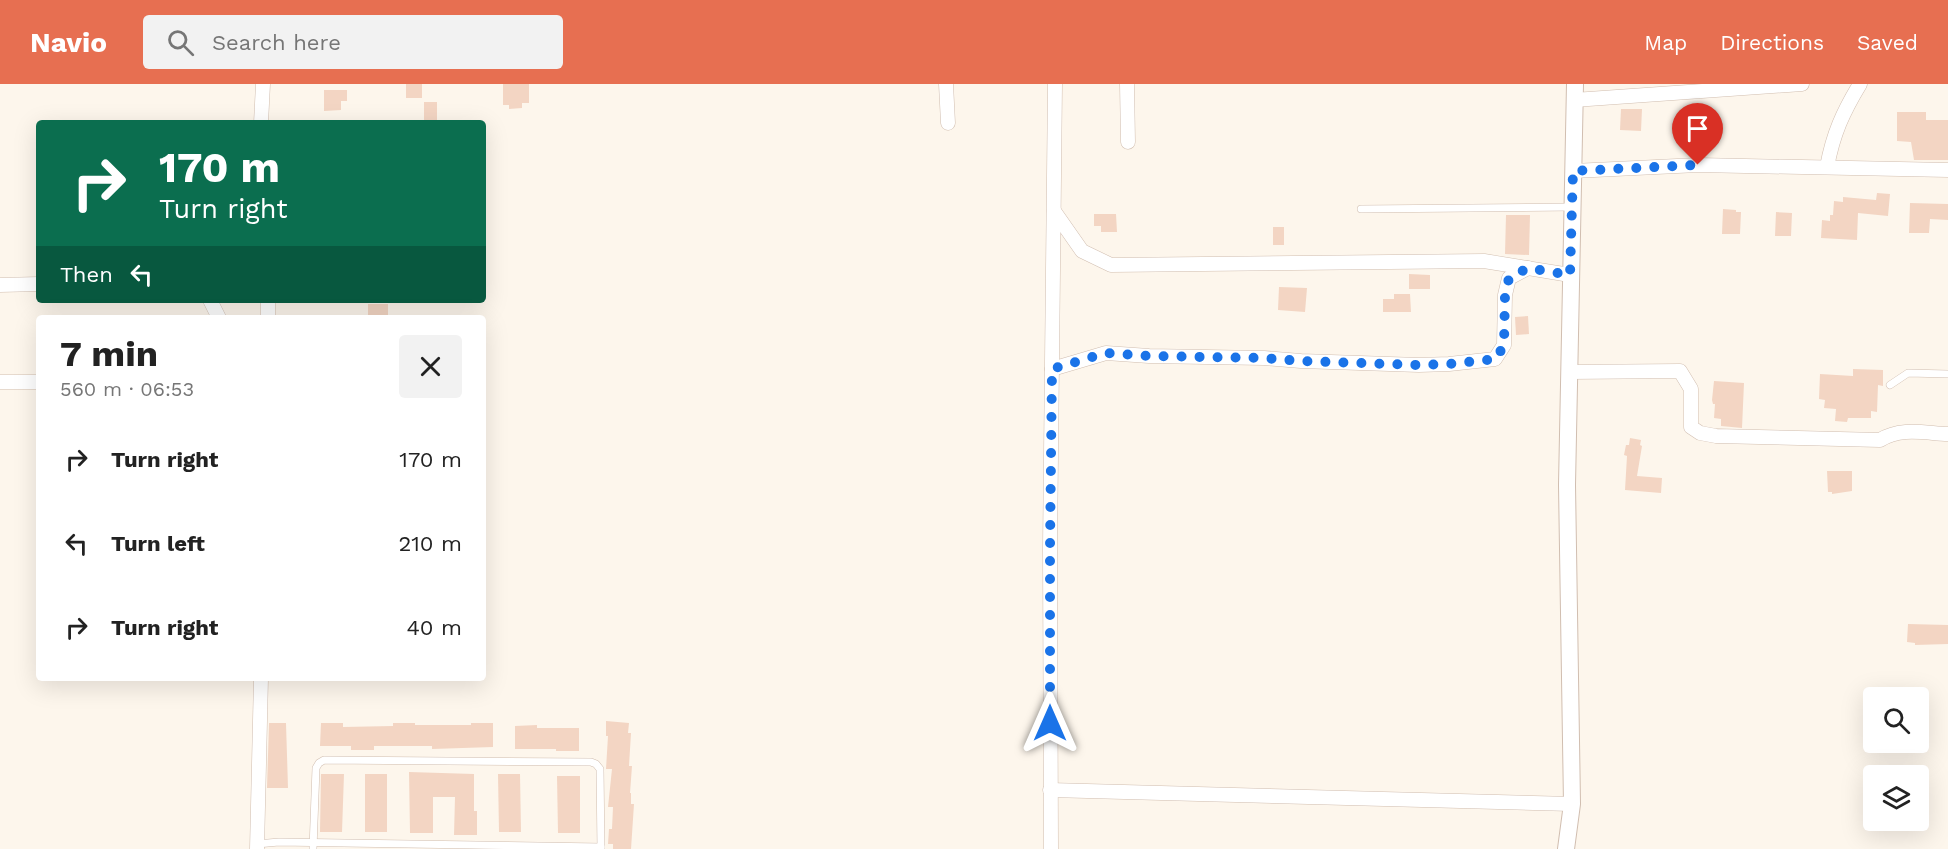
<!DOCTYPE html>
<meta charset="utf-8">
<style>
:root{--surface:#fff;--page:#f2f2f2;--text:#222;--muted:#767676;--accent:#e76f51}
body{margin:0;font-family:"Work Sans",sans-serif;background:var(--page);color:var(--text);height:100vh;display:flex;flex-direction:column;font-size:22px;white-space:nowrap}
*{box-sizing:border-box;margin:0}
p{font-size:20px;color:var(--muted)}
.icon{flex:none;width:33px;height:33px;fill:none;stroke:currentColor;stroke-width:2;stroke-linecap:round;stroke-linejoin:round}
.map{position:relative;flex:1;overflow:hidden}
.side{position:absolute;left:36px;top:231px;width:450px;height:366px;display:flex;flex-direction:column;background:var(--surface);border-radius:6px;box-shadow:0 6px 24px #0002}
.side>*{flex:none}
.guide{position:absolute;left:36px;top:36px;width:450px;height:183px;border-radius:6px;box-shadow:0 6px 24px #0002;background:#0b6e4f;color:#fff;overflow:hidden}
.tools{position:absolute;left:1863px;top:603px;display:grid;gap:12px}
.tools a{display:grid;place-items:center;width:66px;height:66px;border-radius:6px;background:var(--surface);box-shadow:0 6px 24px #0002;font-size:30px}
.pin{position:absolute;display:grid;place-items:center;width:51px;height:51px;color:#fff;margin:-62px -26px;border-radius:50% 50% 50% 0;rotate:-45deg;box-shadow:0 0 6px #0007}
.pin .icon{rotate:45deg}
.me{position:absolute;width:66px;margin:-33px;rotate:0deg;stroke-linejoin:round;filter:drop-shadow(0 0 4px #0008)}
.turn{display:flex;align-items:center;gap:21px;height:126px;padding:0 24px;font-size:27px}
.turn .icon{width:78px;height:78px;stroke-width:2.5}
.turn b{display:block;font-size:42px;line-height:51px}
.then{display:flex;align-items:center;height:57px;padding:0 24px;background:#0003;gap:12px;font-size:22px}
.round{display:grid;place-items:center;flex:none;width:63px;height:63px;border-radius:6px;background:var(--page)}
.overview{display:flex;align-items:center;justify-content:space-between;height:102px;padding:0 24px}
h1{font-size:36px;font-weight:700;line-height:45px}
ul{padding:0;list-style:none}
li{display:flex;align-items:center;gap:18px;height:84px;padding:0 24px}
li div{flex:1}
li b{display:block;font-size:22px}
li em{font-style:normal}
header{display:flex;align-items:center;gap:36px;box-sizing:border-box;height:84px;padding:0 30px;background:var(--accent);color:#fff}
header strong{font-size:28px}
nav{display:flex;gap:33px;margin-inline-start:auto;font-size:21px}
.search{width:420px;height:54px;background:var(--page);display:flex;align-items:center;gap:15px;box-sizing:border-box;padding:0 21px;border-radius:6px;color:var(--muted);font-size:22px}
.map>svg:first-child{display:block}
</style>
<header>
<strong>Navio</strong>
<div class="search"><svg class="icon" aria-label="search" viewBox="0 0 24 24"><circle cx="10" cy="10" r="6"/><path d="M15 15l6 6"/></svg>Search here</div>
<nav><a>Map</a><a>Directions</a><a>Saved</a></nav>
</header>
<div class="map">
<svg width="1948" height="765" viewBox="0 0 1948 765">
<rect width="100%" height="100%" fill="#fdf6ec"/>
<!-- building -->
<g fill="#f3d5c3">
<rect x="406" y="0" width="16" height="14"/>
<polygon points="503,0 529,0 529,19 522,19 522,24 509,25 509,21 503,21"/>
<polygon points="324,6 347,6 347,17 341,17 341,26 324,27"/>
<rect x="424" y="18" width="13" height="21"/>
<polygon points="1621,25 1642,25 1641,47 1620,46"/>
<polygon points="1897,28 1926,28 1926,36 1948,36 1948,76 1914,76 1911,58 1897,57"/>
<polygon points="1877,109 1890,110 1888,132 1858,129 1857,156 1821,154 1822,136 1830,137 1830,131 1833,131 1834,117 1843,118 1843,113 1876,116"/>
<polygon points="1910,119 1948,120 1948,136 1930,135 1929,149 1909,149"/>
<polygon points="1723,125 1736,126 1736,128 1741,128 1740,150 1722,150"/>
<polygon points="1776,128 1792,129 1791,152 1775,152"/>
<polygon points="1094,130 1116,130 1117,148 1101,148 1101,142 1094,142"/>
<polygon points="1506,131 1530,131 1529,171 1505,170"/>
<rect x="1273" y="143" width="11" height="18"/>
<polygon points="1409,190 1430,191 1430,205 1409,205"/>
<polygon points="1279,203 1307,204 1305,228 1278,226"/>
<polygon points="1394,210 1410,210 1411,228 1383,228 1383,215 1394,215"/>
<rect x="368" y="220" width="20" height="14"/>
<polygon points="1528,232 1529,250 1516,251 1515,233"/>
<polygon points="1853,285 1883,286 1883,302 1878,301 1877,328 1871,327 1871,334 1848,334 1847,338 1835,337 1836,325 1824,324 1825,316 1819,315 1820,290 1853,292"/>
<polygon points="1714,297 1744,299 1742,344 1721,342 1721,335 1714,334 1715,320 1713,320 1712,316"/>
<polygon points="1630,354 1641,356 1640,361 1642,362 1637,392 1662,394 1661,409 1625,406 1627,372 1624,371 1626,361 1629,361"/>
<polygon points="1827,387 1852,387 1852,407 1832,410 1832,408 1828,408"/>
<polygon points="1908,540 1948,541 1948,560 1915,561 1915,559 1907,558"/>
<polygon points="606,637 629,639 628,649 631,649 629,682 632,682 630,709 631,709 631,720 634,720 631,765 613,765 613,760 608,760 609,745 612,745 613,723 608,723 612,685 606,685 608,652 606,652"/>
<polygon points="269,639 286,639 288,704 267,704"/>
<polygon points="321,639 343,639 343,643 393,642 393,639 415,639 415,641 471,641 471,639 493,639 493,663 432,665 432,662 374,662 374,666 351,666 351,662 320,662"/>
<polygon points="537,641 537,644 579,644 579,667 556,667 556,665 515,665 515,642"/>
<polygon points="409,688 474,690 474,727 477,727 477,751 454,751 455,713 433,713 433,749 410,749"/>
<polygon points="321,690 344,690 342,748 320,748"/>
<rect x="365" y="690" width="22" height="58"/>
<polygon points="498,690 520,690 521,748 499,748"/>
<polygon points="557,692 580,692 580,749 558,749"/>
</g>
<g fill="none" stroke-linecap="round" stroke-linejoin="round">
<defs>
<g id="service">
<polyline points="1361,125 1572,123"/>
<polyline points="1890,301 1908,289 1948,290"/>
<polyline points="257,760 279,758 601,763"/>
<polyline points="313,765 316,684 319,679 324,676 591,678 596,680 600,685 601,765"/>
</g>
<g id="minor">
<polyline points="946,0 948,39"/>
<polyline points="1127,0 1128,58"/>
<polyline points="1574,16 1802,0"/>
<polyline points="261,39 263,0"/>
<path d="M1827,83C1833,50 1843,28 1860,0"/>
<polyline points="1573,87 1698,81 1948,86"/>
<polyline points="1054,127 1082,167 1111,181 1484,177 1570,191"/>
<polyline points="0,201 39,200"/>
<polyline points="210,216 219,234"/>
<polyline points="268,216 268,234"/>
<polyline points="1052,285 1106,269 1149,272 1264,274 1301,277 1419,281 1449,280 1495,275 1504,261 1505,211 1509,194 1528,184"/>
<path d="M1569,288L1680,287L1691,305V343L1700,349L1716,352L1880,356C1901,343 1924,349 1948,350"/>
<polyline points="0,298 39,298"/>
<polyline points="1050,706 1572,720"/>
<polyline points="257,765 261,594"/>
<polyline points="1051,765 1050,463 1055,0"/>
</g>
<polyline id="tertiary" points="1566,765 1572,720 1567,401 1575,0"/>
</defs>
<!-- service casing -->
<use href="#service" stroke="#d1beb0" stroke-width="8"/>
<!-- minor casing -->
<use href="#minor" stroke="#d1beb0" stroke-width="15"/>
<!-- tertiary casing -->
<use href="#tertiary" stroke="#d1beb0" stroke-width="18"/>
<!-- service -->
<use href="#service" stroke="#fff" stroke-width="7"/>
<!-- minor -->
<use href="#minor" stroke="#fff" stroke-width="14"/>
<!-- tertiary -->
<use href="#tertiary" stroke="#fff" stroke-width="16"/>
</g>
<g fill="none" stroke-linecap="round" stroke-linejoin="round">
<!-- route -->
<polyline stroke="#1a73e8" stroke-width="10" stroke-dasharray="0 18" points="1050,639 1050,463 1052,285 1106,269 1149,272 1264,274 1300,277 1419,281 1449,280 1496,275 1504,261 1505,211 1509,194 1528,184 1570,191 1573,87 1698,81"/>
</g>
</svg>
<div class="tools">
<a><svg class="icon" aria-label="search" viewBox="0 0 24 24"><circle cx="10" cy="10" r="6"/><path d="M15 15l6 6"/></svg></a>
<a><svg class="icon" aria-label="layers" viewBox="0 0 24 24"><path d="M12 4l9 5-9 5-9-5zM3 14l9 5 9-5"/></svg></a>
</div>
<div class="pin" style="left:1698px;top:81px;background:#d93025"><svg class="icon" aria-label="arrive" viewBox="0 0 24 24"><path d="M6 21V4h12l-3 4 3 4H6"/></svg></div>
<svg class="me" style="left:1050px;top:639px" viewBox="-20 -20 40 40"><path d="M0-17L14 15 0 8-14 15z" fill="#1a73e8" stroke="#fff" stroke-width="4"/></svg>
<div class="guide">
<div class="turn"><svg class="icon" aria-label="right" viewBox="0 0 24 24"><path d="M7 20v-9h11M14 6l5 5-5 5"/></svg><div><b>170 m</b>Turn right</div></div>
<div class="then">Then<svg class="icon" aria-label="left" viewBox="0 0 24 24"><path d="M17 20v-9H6M10 6l-5 5 5 5"/></svg></div>
</div>
<section class="side">
<div class="overview"><div><h1>7 min</h1><p>560 m · 06:53</p></div><a class="round"><svg class="icon" aria-label="close" viewBox="0 0 24 24"><path d="M6 6l12 12M18 6L6 18"/></svg></a></div>
<ul>
<li><svg class="icon" aria-label="right" viewBox="0 0 24 24"><path d="M7 20v-9h11M14 6l5 5-5 5"/></svg><div><b>Turn right</b></div><em>170 m</em></li>
<li><svg class="icon" aria-label="left" viewBox="0 0 24 24"><path d="M17 20v-9H6M10 6l-5 5 5 5"/></svg><div><b>Turn left</b></div><em>210 m</em></li>
<li><svg class="icon" aria-label="right" viewBox="0 0 24 24"><path d="M7 20v-9h11M14 6l5 5-5 5"/></svg><div><b>Turn right</b></div><em>40 m</em></li>
</ul>
</section>
</div>
